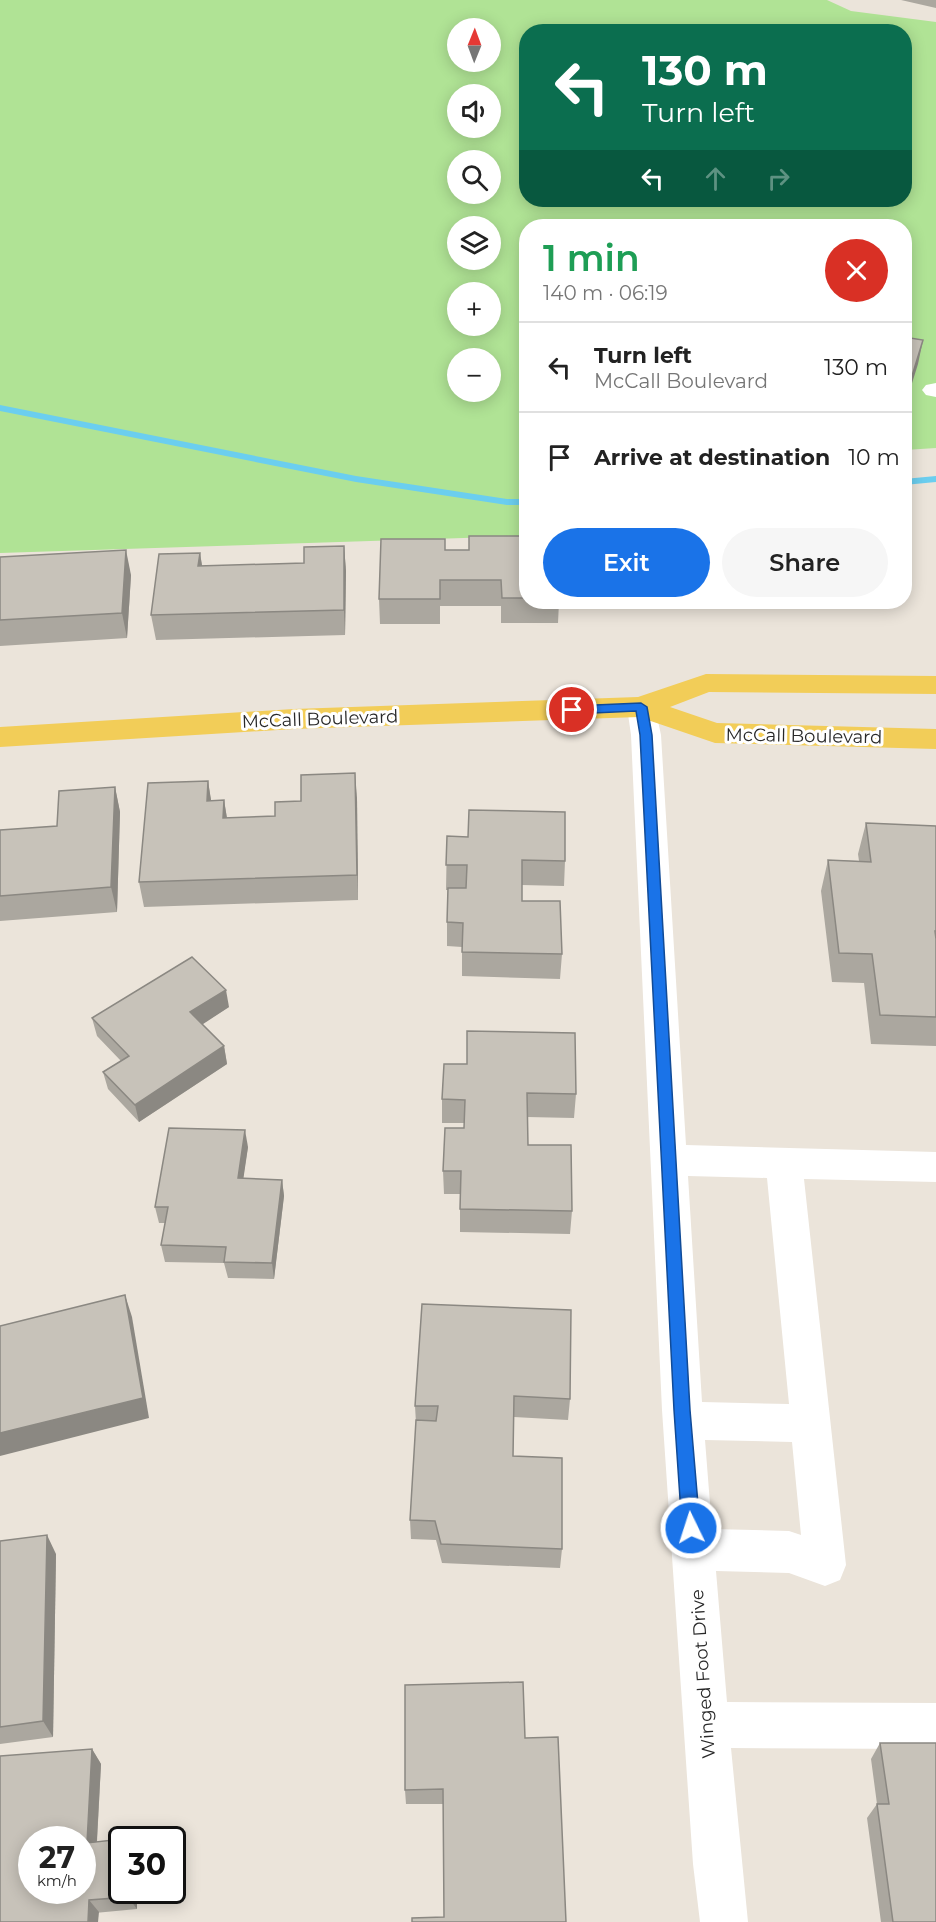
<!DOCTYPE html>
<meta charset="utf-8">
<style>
:root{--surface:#fff;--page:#f6f6f6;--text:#222;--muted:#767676;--line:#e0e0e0;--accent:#1a73e8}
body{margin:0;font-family:Montserrat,sans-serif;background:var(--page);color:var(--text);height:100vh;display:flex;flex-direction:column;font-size:22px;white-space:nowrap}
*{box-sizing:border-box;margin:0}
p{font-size:20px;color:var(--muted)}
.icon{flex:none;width:33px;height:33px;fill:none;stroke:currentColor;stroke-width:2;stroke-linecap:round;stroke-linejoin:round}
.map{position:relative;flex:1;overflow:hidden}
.side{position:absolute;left:519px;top:219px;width:393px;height:390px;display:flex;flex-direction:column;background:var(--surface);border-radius:24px;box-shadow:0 3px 15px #0003}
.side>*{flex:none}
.hud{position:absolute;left:519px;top:24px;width:393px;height:183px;border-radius:24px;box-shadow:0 3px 15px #0003;background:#0b6e4f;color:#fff;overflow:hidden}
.needle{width:39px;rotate:1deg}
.buttons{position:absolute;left:447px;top:18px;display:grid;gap:12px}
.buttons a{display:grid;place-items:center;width:54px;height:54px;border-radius:50%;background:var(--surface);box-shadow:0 3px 15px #0003;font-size:30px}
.speed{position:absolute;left:18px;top:1826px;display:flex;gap:12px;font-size:30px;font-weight:700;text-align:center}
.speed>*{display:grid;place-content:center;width:78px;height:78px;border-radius:50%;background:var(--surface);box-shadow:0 3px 15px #0003;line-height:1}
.speed small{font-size:15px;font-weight:400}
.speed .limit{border:3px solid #111;border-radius:9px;background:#fff;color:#111}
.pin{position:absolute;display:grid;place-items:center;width:51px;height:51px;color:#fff;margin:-26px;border:3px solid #fff;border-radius:50%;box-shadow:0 2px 6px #0007}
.me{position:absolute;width:66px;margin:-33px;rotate:356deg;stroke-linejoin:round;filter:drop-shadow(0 0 4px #0008)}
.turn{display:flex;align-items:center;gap:21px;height:126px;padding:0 24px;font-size:27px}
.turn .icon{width:78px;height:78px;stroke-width:2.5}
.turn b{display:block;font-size:42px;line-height:51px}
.lanes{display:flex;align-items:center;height:57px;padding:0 24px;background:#0003;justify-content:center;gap:30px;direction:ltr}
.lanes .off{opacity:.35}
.round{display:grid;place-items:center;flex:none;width:63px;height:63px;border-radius:32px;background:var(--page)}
.summary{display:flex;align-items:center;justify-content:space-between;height:102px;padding:0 24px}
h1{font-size:36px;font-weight:600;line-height:45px;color:#1e9e55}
.primary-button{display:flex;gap:12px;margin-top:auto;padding:12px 24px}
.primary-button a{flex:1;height:69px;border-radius:36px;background:var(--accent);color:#fff;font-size:24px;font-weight:600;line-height:69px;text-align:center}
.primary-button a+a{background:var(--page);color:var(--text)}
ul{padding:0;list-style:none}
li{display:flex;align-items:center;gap:18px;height:90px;padding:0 24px;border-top:2px solid var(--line)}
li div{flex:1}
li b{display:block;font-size:22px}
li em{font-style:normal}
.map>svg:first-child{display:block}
</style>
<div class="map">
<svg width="936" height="1922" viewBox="0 0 936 1922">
<rect width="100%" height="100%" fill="#ebe4da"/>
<!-- green -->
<path fill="#b0e395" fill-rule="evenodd" d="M0,0H827L851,11L936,22V448L905,450L904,226H526V536L0,553ZM458,28H490V62H458ZM526,32H904V200H526ZM458,94H490V128H458ZM458,160H490V194H458ZM458,226H490V260H458ZM458,292H490V326H458ZM458,358H490V392H458Z"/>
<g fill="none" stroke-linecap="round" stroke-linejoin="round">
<!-- stream -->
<g fill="#6bceef" fill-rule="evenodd">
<polygon points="0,405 356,476 507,499 526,499 526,505 507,505 356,482 0,411"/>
<polygon points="936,476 936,482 904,485 904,479"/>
</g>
<!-- minor -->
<g fill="#fff" fill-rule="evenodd">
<polygon points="936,383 936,397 926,395 922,390 926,385"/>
<path d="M641,697L651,700L655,707L661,735L686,1145L936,1152V1182L804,1179L846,1565L840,1580L825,1586L789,1573L716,1571L727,1702L936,1703V1749L731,1748L748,1922H700L693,1864L662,1410L631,735L627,707L631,700ZM688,1176L767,1178L789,1404L702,1402ZM705,1440L792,1442L801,1535L789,1531L712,1529Z"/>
</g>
<!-- major -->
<polygon fill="#f2cd58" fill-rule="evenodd" points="706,674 936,676 936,694 709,692 670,707 717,723 936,729 936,749 715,743 639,717 294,729 0,747 0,727 294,709 638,697"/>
</g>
<!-- wall -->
<g fill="#aba79f">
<polygon points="901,0 936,0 936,8"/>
<polygon points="526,536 526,602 559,602 558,623 501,623 501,606 440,606 440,624 380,624 379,599 445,550 469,550"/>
<polygon points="344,546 346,571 345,635 156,640 151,615 200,553 202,566 304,563"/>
<polygon points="0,557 131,575 127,638 0,646"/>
<polygon points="208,781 211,801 224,800 227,818 275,816 357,798 358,900 144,907 139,882"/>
<polygon points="115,787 120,812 117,912 0,921 0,830 57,826"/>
<polygon points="866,823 936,826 936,1046 871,1044 864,983 832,982 821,891 828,860 859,861 858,854"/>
<polygon points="447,836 565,861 564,886 522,885 522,901 562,954 560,979 462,976 462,947 447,946 447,922 448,890 446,890"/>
<polygon points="229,1007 202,1024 224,1046 227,1064 139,1122 108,1089 103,1072 121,1061 97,1036 92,1018"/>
<polygon points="444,1064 576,1094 574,1118 527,1117 528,1145 572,1211 570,1234 460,1232 460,1194 444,1194 443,1171 464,1128 465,1123 442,1123 442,1099"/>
<polygon points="248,1147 243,1178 282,1180 284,1196 274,1279 228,1278 224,1263 165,1262 161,1245 165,1223 159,1223 155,1207"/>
<polygon points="422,1304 570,1399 568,1420 514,1417 513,1456 562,1549 560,1568 442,1563 436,1540 411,1539 410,1520 416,1423 415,1406"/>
<polygon points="0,1541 56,1554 53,1737 0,1744"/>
<polygon points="525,1738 444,1917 443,1804 406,1804 405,1790"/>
<polygon points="880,1743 936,1922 881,1922 867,1818 877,1804 871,1759"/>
<polygon points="92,1749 101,1764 97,1842 122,1890 137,1890 137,1909 0,1922"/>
</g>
<!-- shaded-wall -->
<g fill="#8b8882">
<polygon points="923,340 918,364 904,409 904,402"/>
<polygon points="344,546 346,571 345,635 344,610"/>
<polygon points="126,550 131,575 127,638 122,613"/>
<polygon points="200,553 204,578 198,566"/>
<polygon points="355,773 357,798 358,900 357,875"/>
<polygon points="208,781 212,806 207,801"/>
<polygon points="115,787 120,812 117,912 111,887"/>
<polygon points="224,800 228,825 223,818"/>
<polygon points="226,990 229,1007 194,1030 190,1012"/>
<polygon points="224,1046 227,1064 139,1122 135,1105"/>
<polygon points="245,1130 248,1147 241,1195 238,1178"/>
<polygon points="282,1180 284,1196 274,1279 272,1263"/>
<polygon points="125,1295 132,1317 149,1418 0,1456 0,1433"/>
<polygon points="47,1535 56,1554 53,1737 43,1721"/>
<polygon points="92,1749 101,1764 96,1856 87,1843"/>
<polygon points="129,1890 137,1890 137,1909 128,1897"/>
<polygon points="89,1900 99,1912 98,1922 88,1922"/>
</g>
<!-- building -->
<g fill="#c7c2b9" stroke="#8b8882" stroke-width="1.5" fill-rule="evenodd">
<polygon points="904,337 923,340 904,402"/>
<polygon points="469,536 526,536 526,598 502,598 501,580 440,580 440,599 379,599 381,539 445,539 445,550 469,550"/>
<polygon points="344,546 344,610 151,615 159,554 200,553 198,566 304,563 304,547"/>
<polygon points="126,550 122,613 0,620 0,557"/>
<polygon points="355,773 357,875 139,882 148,783 208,781 207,801 224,800 223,818 275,816 275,802 301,801 301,775"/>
<polygon points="115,787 111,887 0,896 0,830 57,826 59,791"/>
<polygon points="469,810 565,812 565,861 522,860 522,901 560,901 562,954 462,952 463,923 447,922 448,888 466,888 467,865 446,865 447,836 468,837"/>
<polygon points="866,823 936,826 936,931 935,931 936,939 936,1017 880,1015 872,954 839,953 828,860 871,862"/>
<polygon points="192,957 226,990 190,1012 224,1046 135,1105 103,1072 129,1056 92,1018"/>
<polygon points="467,1031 575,1033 576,1094 527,1093 528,1145 571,1145 572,1211 460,1209 461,1171 443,1171 445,1128 464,1128 465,1100 442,1099 444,1064 467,1064"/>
<polygon points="169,1128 245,1130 238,1178 282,1180 272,1263 224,1262 226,1247 161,1245 168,1207 155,1207"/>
<polygon points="125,1295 143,1398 0,1433 0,1326"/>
<polygon points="422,1304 571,1310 570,1399 514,1396 513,1456 562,1458 562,1549 441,1544 435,1521 410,1520 416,1420 436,1421 438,1406 415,1406"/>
<polygon points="47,1535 43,1721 0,1727 0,1541"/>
<polygon points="523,1682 525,1738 558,1737 566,1922 412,1922 412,1918 444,1917 443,1789 405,1790 405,1685"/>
<polygon points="880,1743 936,1743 936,1922 893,1922 877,1804 889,1804"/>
<path d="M92,1749L87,1843L122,1839V1890H129L128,1897L89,1900L88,1922H0V1756ZM32,1839H82V1890H32Z"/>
</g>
<!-- route -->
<polygon fill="#1a73e8" stroke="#114b97" stroke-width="1.5" points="641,703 647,707 652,735 690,1410 700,1528 697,1534 691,1537 685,1534 682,1528 674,1410 640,735 636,711 572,714 566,710 572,706"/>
<g text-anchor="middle" stroke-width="6" stroke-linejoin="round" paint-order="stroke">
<!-- street labels -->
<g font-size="18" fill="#292929" stroke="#fff">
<text transform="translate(320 719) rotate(-2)" y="6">McCall Boulevard</text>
<text transform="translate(804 736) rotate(1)" y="6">McCall Boulevard</text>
<text transform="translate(703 1674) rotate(-94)" y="6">Winged Foot Drive</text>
</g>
</g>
</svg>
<div class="buttons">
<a><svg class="needle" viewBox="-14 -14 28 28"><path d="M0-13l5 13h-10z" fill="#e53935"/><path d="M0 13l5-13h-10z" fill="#767676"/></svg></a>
<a><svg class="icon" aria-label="sound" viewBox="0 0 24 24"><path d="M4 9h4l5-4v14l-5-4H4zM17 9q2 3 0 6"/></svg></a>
<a><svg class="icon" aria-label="search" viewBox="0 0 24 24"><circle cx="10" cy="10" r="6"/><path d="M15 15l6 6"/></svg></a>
<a><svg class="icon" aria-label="layers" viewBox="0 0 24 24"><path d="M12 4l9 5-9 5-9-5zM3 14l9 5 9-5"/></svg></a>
<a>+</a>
<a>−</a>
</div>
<div class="speed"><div>27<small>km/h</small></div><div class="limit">30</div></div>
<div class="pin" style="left:572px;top:710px;background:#d93025"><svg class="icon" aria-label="arrive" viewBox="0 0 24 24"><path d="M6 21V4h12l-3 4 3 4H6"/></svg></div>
<svg class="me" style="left:691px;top:1528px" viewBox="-20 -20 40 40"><circle r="17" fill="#1a73e8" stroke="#fff" stroke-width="3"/><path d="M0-11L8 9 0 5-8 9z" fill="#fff"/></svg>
<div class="hud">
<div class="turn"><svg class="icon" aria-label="left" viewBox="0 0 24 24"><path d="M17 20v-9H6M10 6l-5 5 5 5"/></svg><div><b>130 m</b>Turn left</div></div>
<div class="lanes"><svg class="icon" aria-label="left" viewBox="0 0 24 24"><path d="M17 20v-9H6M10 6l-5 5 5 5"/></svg><svg class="icon off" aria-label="ahead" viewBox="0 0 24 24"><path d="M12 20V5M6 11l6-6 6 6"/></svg><svg class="icon off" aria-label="right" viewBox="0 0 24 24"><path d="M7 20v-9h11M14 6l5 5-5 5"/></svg></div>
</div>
<section class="side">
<div class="summary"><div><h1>1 min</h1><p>140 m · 06:19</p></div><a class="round" style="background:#d93025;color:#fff"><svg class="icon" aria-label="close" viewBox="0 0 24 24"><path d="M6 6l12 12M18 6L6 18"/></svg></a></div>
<ul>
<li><svg class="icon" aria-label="left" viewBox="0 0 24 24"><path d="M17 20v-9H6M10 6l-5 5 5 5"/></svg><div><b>Turn left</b><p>McCall Boulevard</p></div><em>130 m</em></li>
<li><svg class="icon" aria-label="arrive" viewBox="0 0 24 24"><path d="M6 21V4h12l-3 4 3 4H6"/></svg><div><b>Arrive at destination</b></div><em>10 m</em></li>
</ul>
<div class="primary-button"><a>Exit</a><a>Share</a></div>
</section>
</div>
